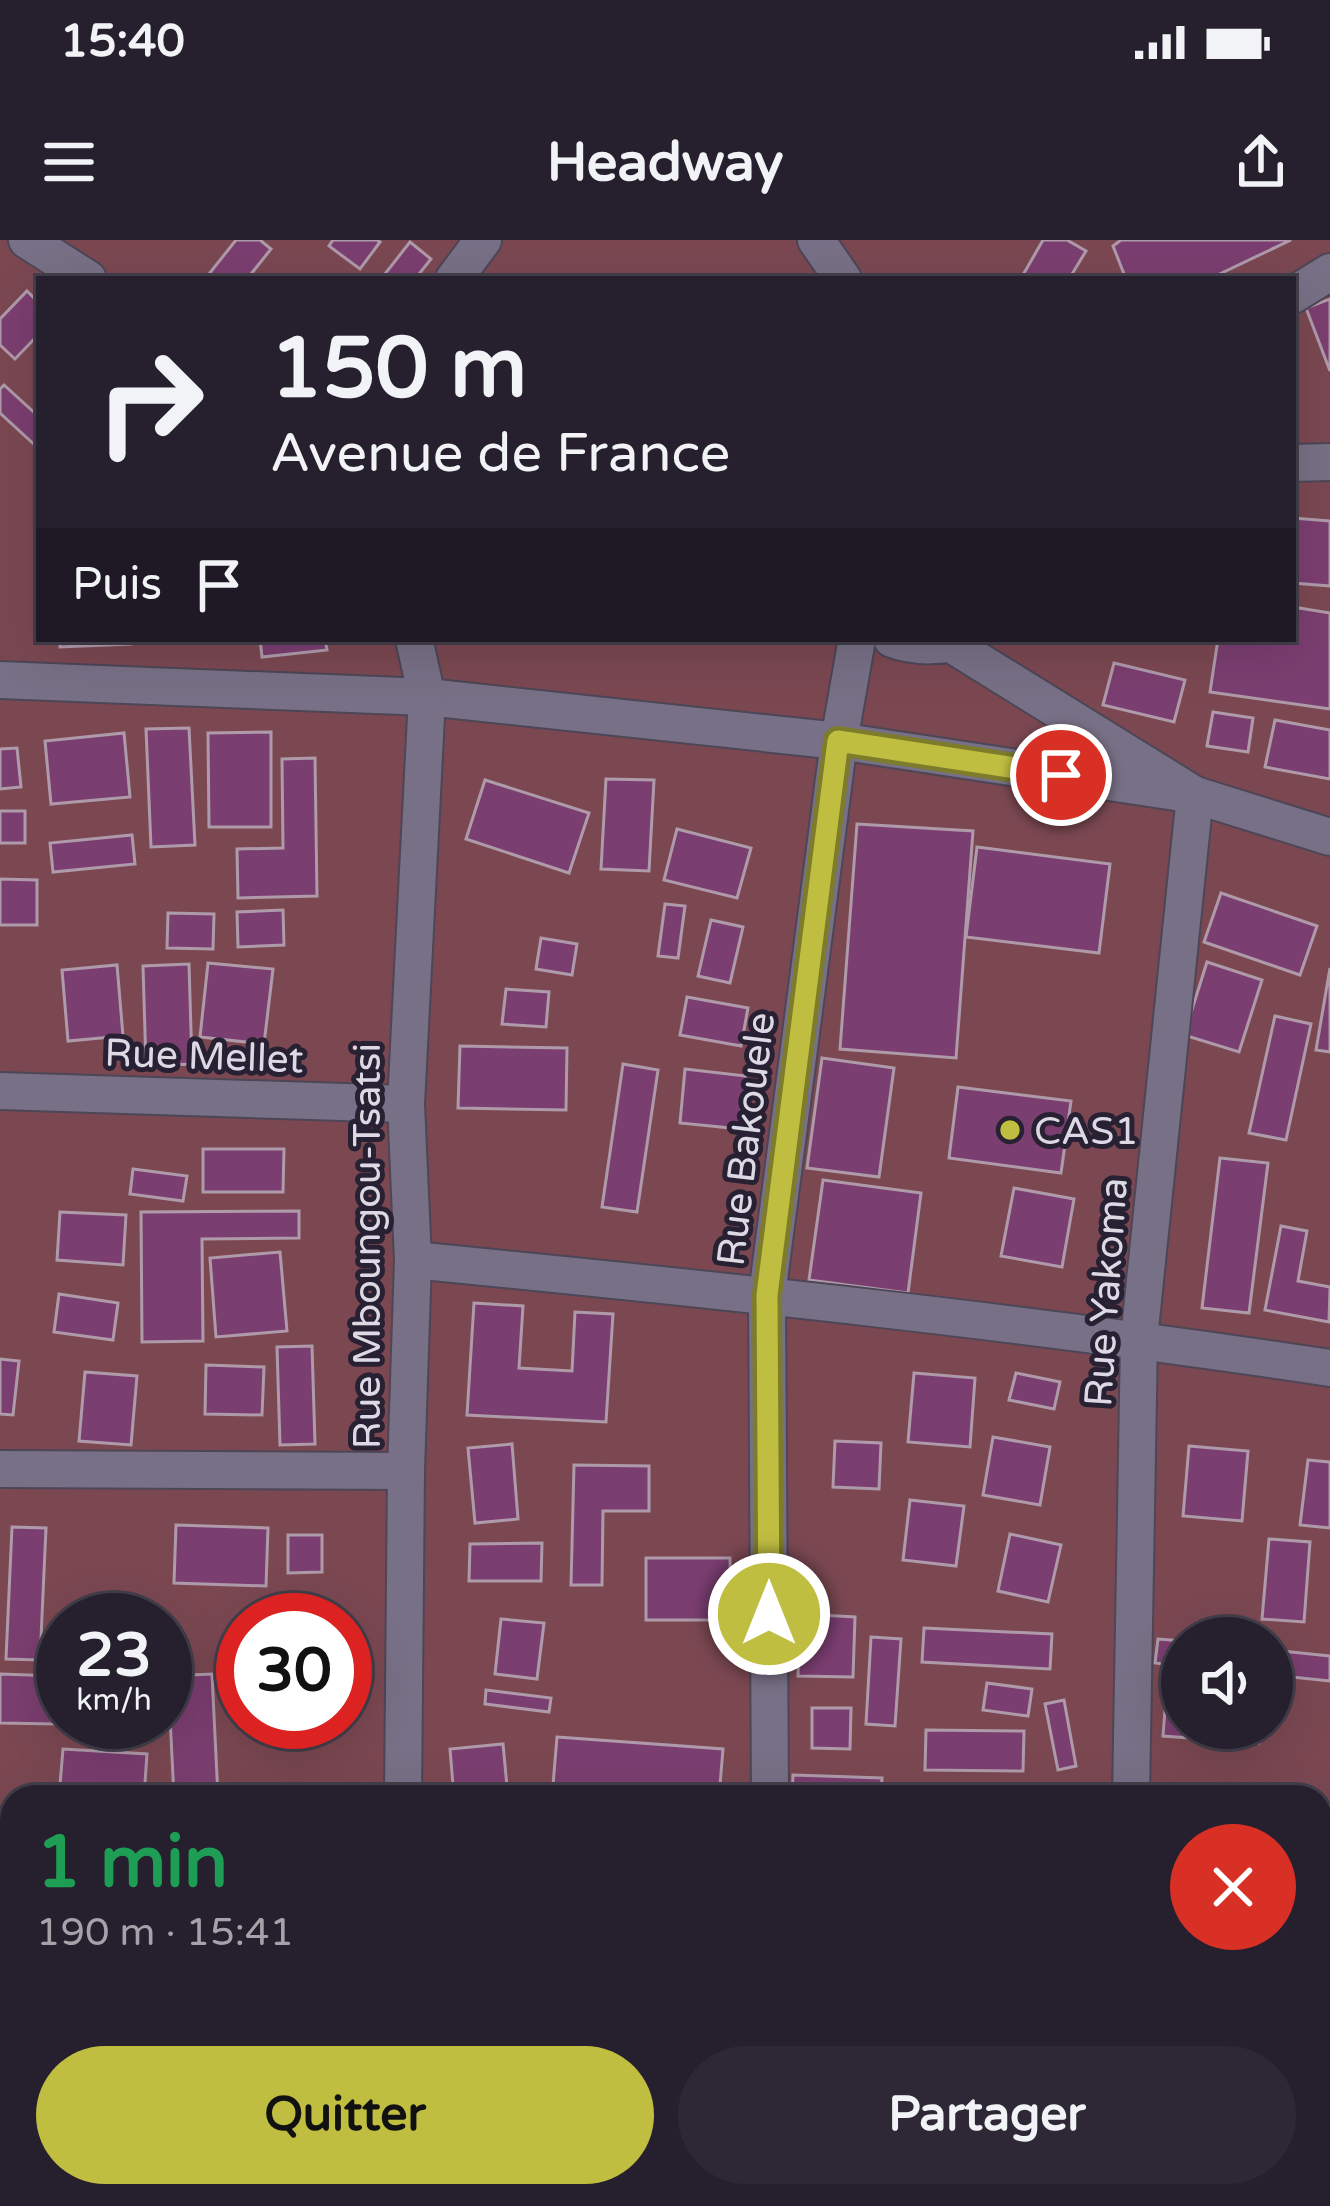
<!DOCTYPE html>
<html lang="fr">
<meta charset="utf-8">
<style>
:root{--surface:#26202e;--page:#2e2836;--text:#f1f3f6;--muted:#a4a3aa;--line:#423e4a;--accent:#c0be41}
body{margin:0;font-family:"Varela Round",sans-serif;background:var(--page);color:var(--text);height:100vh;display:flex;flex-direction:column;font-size:45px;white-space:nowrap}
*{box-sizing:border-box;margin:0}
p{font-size:39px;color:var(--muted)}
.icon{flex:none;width:66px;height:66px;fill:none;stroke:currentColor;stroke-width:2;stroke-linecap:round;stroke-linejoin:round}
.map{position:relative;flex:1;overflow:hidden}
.side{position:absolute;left:0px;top:1545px;width:1332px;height:423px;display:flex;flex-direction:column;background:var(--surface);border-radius:36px 36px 0 0;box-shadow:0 12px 48px #0002,0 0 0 3px var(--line)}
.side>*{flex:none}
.top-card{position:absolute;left:36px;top:36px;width:1260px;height:366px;border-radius:0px;box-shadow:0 12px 48px #0002,0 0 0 3px var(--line);background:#26202e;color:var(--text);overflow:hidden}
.buttons{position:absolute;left:1161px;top:1377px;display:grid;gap:24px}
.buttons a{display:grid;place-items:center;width:132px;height:132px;border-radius:50%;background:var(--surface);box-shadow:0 12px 48px #0002,0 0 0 3px var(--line);font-size:60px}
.speed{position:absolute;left:36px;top:1353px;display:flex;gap:24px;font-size:60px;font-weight:700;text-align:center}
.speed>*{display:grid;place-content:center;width:156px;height:156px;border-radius:50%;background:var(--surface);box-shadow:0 12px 48px #0002,0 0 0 3px var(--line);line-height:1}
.speed small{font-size:30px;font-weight:400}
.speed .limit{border:18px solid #d22;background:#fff;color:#111}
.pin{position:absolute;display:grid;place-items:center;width:102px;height:102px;color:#fff;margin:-51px;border:6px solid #fff;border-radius:50%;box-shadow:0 3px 12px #0007}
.me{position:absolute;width:132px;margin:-66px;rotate:0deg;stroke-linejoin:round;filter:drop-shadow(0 0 9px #0008)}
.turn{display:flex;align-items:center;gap:42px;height:252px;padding:0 36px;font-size:54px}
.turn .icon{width:156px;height:156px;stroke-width:2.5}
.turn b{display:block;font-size:84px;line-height:102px}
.then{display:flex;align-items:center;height:114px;padding:0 36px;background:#0003;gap:24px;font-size:45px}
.round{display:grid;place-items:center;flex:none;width:126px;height:126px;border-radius:63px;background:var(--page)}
.overview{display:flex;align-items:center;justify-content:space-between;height:204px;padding:0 36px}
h1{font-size:72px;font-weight:800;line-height:90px;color:#1e9e55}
.primary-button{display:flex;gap:24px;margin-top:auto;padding:24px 36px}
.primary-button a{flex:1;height:138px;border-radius:72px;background:var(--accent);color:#111;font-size:48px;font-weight:800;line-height:138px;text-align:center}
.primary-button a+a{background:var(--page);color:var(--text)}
.status{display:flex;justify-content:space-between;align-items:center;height:84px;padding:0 60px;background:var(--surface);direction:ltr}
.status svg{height:33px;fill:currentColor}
header{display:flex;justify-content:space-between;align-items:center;height:156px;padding:0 36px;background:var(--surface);font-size:54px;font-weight:800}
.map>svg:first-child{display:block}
</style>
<div class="status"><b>15:40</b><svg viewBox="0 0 49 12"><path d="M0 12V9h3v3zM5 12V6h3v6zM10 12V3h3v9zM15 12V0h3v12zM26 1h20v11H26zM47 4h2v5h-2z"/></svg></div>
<header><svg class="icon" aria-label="menu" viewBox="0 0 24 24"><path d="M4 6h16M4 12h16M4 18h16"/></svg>Headway<svg class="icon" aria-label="share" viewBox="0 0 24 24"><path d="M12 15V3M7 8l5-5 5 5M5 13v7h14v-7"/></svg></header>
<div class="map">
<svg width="1330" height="1966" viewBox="0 0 1330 1966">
<rect width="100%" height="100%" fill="#322b3d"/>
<!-- green -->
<path fill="#7b4852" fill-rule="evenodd" d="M0,0H1330V1966H0ZM39,39H1293V399H39ZM63,1380H165V1482H63ZM243,1380H345V1482H243ZM1182,1398H1272V1488H1182ZM12,1557H1320V1956H12Z"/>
<!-- building -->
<g fill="#7b3e70" stroke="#af9aaa" stroke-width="3">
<polygon points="236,0 260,0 271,9 247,39 205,39"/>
<polygon points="333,0 377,0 380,2 360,29 329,6"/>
<polygon points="1043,0 1067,0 1086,11 1069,39 1030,39 1023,35"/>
<polygon points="1121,0 1291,0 1209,39 1126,39 1113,6"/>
<polygon points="410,2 431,19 415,39 381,39"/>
<polygon points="27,51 39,63 39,94 15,119 0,105 0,79"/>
<polygon points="1330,59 1330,131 1306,68"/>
<polygon points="4,145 39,177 38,208 0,173 0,149"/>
<polygon points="1293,278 1330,281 1330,346 1293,343"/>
<polygon points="1293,367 1330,373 1330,469 1210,452 1218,399 1293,399"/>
<polygon points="60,399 131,399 131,404 60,407"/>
<polygon points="260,399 325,399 327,410 262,417"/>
<polygon points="1114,423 1185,440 1174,482 1103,465"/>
<polygon points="1213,472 1253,478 1248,512 1207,506"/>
<polygon points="1275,480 1330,490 1330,539 1265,527"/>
<polygon points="189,488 195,605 151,607 146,489"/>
<polygon points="271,492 271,587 209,587 208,493"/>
<polygon points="124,493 130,557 51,564 45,501"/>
<polygon points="17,508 21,547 0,549 0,509"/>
<polygon points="315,518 317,656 238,658 237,609 283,608 282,519"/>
<polygon points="606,539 654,540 649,631 601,629"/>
<polygon points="485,540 589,573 569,633 466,599"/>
<rect x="0" y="571" width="25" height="32"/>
<polygon points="857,584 973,591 956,818 840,809"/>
<polygon points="677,589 751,608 737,658 664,640"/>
<polygon points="132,595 135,624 53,632 50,603"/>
<polygon points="977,607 1110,624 1099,713 966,697"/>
<polygon points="0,639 37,640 37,685 0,685"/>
<polygon points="1221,653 1317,686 1300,735 1204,702"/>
<polygon points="665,664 685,666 678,718 658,716"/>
<polygon points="283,670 284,705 238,707 237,672"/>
<polygon points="168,673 214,674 213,709 167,708"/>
<polygon points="711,680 743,687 730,743 698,736"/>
<polygon points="541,698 577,704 572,735 536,729"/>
<polygon points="1207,722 1262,740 1239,812 1184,795"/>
<polygon points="208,723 273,729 264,804 200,797"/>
<polygon points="189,724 192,824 146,826 143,726"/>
<polygon points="117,725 123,796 68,801 62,730"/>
<polygon points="1330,728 1330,812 1316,810"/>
<polygon points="506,749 549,752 546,787 502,784"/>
<polygon points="687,757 748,768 741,806 680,795"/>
<polygon points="1275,776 1311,784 1286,900 1249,893"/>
<polygon points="460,806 567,808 566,870 458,868"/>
<polygon points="822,818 894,828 879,937 807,928"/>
<polygon points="623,824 658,830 637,972 602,967"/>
<polygon points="685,829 746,836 741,889 680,883"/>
<polygon points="958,847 1071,861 1061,933 949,918"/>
<polygon points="203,909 284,909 283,952 203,952"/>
<polygon points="1220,918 1268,923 1249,1073 1202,1068"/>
<polygon points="133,929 187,936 183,961 130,954"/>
<polygon points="823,940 921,953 908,1053 809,1040"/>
<polygon points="1014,948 1074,959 1062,1027 1001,1016"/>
<polygon points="299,971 299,998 202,999 203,1101 142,1102 141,972"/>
<polygon points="60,972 126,975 123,1025 57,1020"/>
<polygon points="1281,986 1307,991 1298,1041 1330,1047 1329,1082 1265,1070"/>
<polygon points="280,1012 287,1091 216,1097 210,1018"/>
<polygon points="59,1054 118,1063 113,1100 54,1092"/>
<polygon points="474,1063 523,1066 519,1128 572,1131 575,1072 613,1074 606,1182 467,1175"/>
<polygon points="312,1106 315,1204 280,1205 277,1107"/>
<polygon points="0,1119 19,1121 13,1175 0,1174"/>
<polygon points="206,1125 264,1127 262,1175 205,1174"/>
<polygon points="85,1132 137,1136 131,1205 79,1201"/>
<polygon points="914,1133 975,1138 970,1207 908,1202"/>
<polygon points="1016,1133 1060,1142 1054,1169 1009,1160"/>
<polygon points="993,1197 1050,1207 1040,1265 983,1255"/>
<polygon points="835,1201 881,1203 879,1249 833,1247"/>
<polygon points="512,1204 518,1279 475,1283 468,1208"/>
<polygon points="1189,1206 1248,1211 1242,1281 1183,1276"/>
<polygon points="1308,1220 1330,1222 1330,1288 1300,1285"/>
<polygon points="574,1225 649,1226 649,1271 603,1271 602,1345 571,1345"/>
<polygon points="910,1260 964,1266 956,1326 903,1320"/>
<polygon points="176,1285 268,1288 266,1346 174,1343"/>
<polygon points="12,1287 46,1288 40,1420 6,1419"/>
<polygon points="1010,1294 1061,1305 1048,1362 998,1351"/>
<polygon points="288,1295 322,1295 322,1332 288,1333"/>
<polygon points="1269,1299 1310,1302 1304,1382 1262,1379"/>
<polygon points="542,1303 541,1341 469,1341 470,1304"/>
<polygon points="646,1318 730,1318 731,1380 646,1380"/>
<rect x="273" y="1357" width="41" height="23"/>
<polygon points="800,1374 855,1377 853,1437 798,1436"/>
<polygon points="501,1379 544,1383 537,1439 495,1434"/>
<polygon points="924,1388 1052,1394 1050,1429 922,1422"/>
<polygon points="871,1397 901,1399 895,1486 866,1484"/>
<polygon points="1158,1399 1182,1401 1182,1426 1155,1423"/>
<polygon points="1272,1410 1330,1416 1330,1441 1272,1435"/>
<polygon points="0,1434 58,1436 56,1484 0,1483"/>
<polygon points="212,1434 218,1557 174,1557 168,1436"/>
<polygon points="243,1435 243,1474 232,1475 228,1436"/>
<polygon points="987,1443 1032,1449 1028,1476 983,1470"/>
<polygon points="1167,1443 1182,1444 1182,1488 1260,1488 1259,1503 1163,1496"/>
<polygon points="486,1450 551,1458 549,1472 485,1464"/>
<polygon points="1064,1460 1076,1526 1058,1530 1045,1464"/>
<polygon points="812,1468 851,1468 850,1509 812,1508"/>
<rect x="79" y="1482" width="75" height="14"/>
<polygon points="926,1490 1024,1491 1023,1531 925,1530"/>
<polygon points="557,1497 723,1509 719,1557 552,1557"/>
<polygon points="503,1504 508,1557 454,1557 450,1509"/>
<polygon points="63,1509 147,1514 144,1557 59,1557"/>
<polygon points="793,1535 882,1538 881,1557 792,1557"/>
<polygon points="1163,1545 1255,1551 1255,1557 1162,1557"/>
<polygon points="1043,1547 1043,1557 982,1557 982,1551"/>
<polygon points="0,1669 12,1670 12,1719 0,1719"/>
<polygon points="0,1854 12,1855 12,1898 0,1898"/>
<polygon points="40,1956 41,1966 0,1966 0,1957"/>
<polygon points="125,1956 170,1956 171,1962 127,1966"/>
<polygon points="204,1956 277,1956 278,1966 205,1966"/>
<rect x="452" y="1956" width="49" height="10"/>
<rect x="607" y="1956" width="42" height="10"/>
<rect x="689" y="1956" width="58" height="10"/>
<polygon points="768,1956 818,1956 818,1966 769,1966"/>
<rect x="953" y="1956" width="56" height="10"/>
<rect x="1032" y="1956" width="56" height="10"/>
<polygon points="1260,1956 1315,1956 1315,1966 1261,1966"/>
<polygon points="854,1958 932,1960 932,1966 854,1966"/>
</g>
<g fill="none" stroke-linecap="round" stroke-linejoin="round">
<defs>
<g id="street">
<polyline points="27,0 88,39"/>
<polyline points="816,0 843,39"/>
<polyline points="454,39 483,0"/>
<polyline points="1293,55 1330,32"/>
<polyline points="1293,223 1330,222"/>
<path d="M892,399C915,408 945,407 968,399"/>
<polyline points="951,404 1195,555 1139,1099 1131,1557"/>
<polyline points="0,440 427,457 839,501 1195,555 1330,597"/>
<polyline points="0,851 406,864"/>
<path d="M413,1020C720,1050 1026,1082 1330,1128"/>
<polyline points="0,1229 406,1231"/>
<polyline points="403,1557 406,1231 413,1020 406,864 427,457 414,399"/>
<polyline points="770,1557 767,1055 839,501 857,399"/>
<polyline points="0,1613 12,1613"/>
<polyline points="1320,1622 1330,1622"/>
<polyline points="404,1956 404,1966"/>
</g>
</defs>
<!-- street casing -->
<use href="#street" stroke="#4c4656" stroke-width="40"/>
<!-- street -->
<use href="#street" stroke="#787086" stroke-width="36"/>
</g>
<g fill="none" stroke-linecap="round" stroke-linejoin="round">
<defs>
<polyline id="route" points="769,1374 767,1055 838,501 1061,535"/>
</defs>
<!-- route casing -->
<use href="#route" stroke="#7d7c2a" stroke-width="30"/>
<!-- route -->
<use href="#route" stroke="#c0be41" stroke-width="21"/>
</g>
<!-- markers -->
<circle fill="#c0be41" stroke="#282133" stroke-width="4.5" cx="1010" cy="890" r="12"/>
<g text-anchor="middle" stroke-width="10" stroke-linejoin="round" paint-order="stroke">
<!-- street labels -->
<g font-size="39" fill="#dcd8e4" stroke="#282133">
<text transform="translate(204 815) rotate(2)" y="14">Rue Mellet</text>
<text transform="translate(745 899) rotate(-83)" y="14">Rue Bakouele</text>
<text transform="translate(366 1006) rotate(-90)" y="14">Rue Mboungou-Tsatsi</text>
<text transform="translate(1105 1052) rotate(-86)" y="14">Rue Yakoma</text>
</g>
<!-- poi labels -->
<g font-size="39" fill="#dcd8e4" stroke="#282133" text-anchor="start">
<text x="1034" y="904">CAS1</text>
</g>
</g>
</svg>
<div class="buttons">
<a><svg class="icon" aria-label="sound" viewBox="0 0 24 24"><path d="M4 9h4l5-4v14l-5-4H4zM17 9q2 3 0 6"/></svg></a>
</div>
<div class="speed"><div>23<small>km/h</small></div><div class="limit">30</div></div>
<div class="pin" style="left:1061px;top:535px;background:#d93025"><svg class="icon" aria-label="arrive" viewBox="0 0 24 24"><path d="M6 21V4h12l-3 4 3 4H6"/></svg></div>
<svg class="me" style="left:769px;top:1374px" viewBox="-20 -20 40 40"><circle r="17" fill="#c0be41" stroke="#fff" stroke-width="3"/><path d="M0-11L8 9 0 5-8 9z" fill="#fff"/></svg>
<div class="top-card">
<div class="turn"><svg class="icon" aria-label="right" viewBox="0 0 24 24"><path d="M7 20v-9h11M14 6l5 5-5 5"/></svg><div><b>150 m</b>Avenue de France</div></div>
<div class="then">Puis<svg class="icon" aria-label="arrive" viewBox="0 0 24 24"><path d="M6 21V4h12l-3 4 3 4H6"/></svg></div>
</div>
<section class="side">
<div class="overview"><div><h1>1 min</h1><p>190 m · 15:41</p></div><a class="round" style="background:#d93025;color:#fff"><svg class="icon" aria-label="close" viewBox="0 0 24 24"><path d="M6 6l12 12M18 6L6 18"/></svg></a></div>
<div class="primary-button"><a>Quitter</a><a>Partager</a></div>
</section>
</div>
